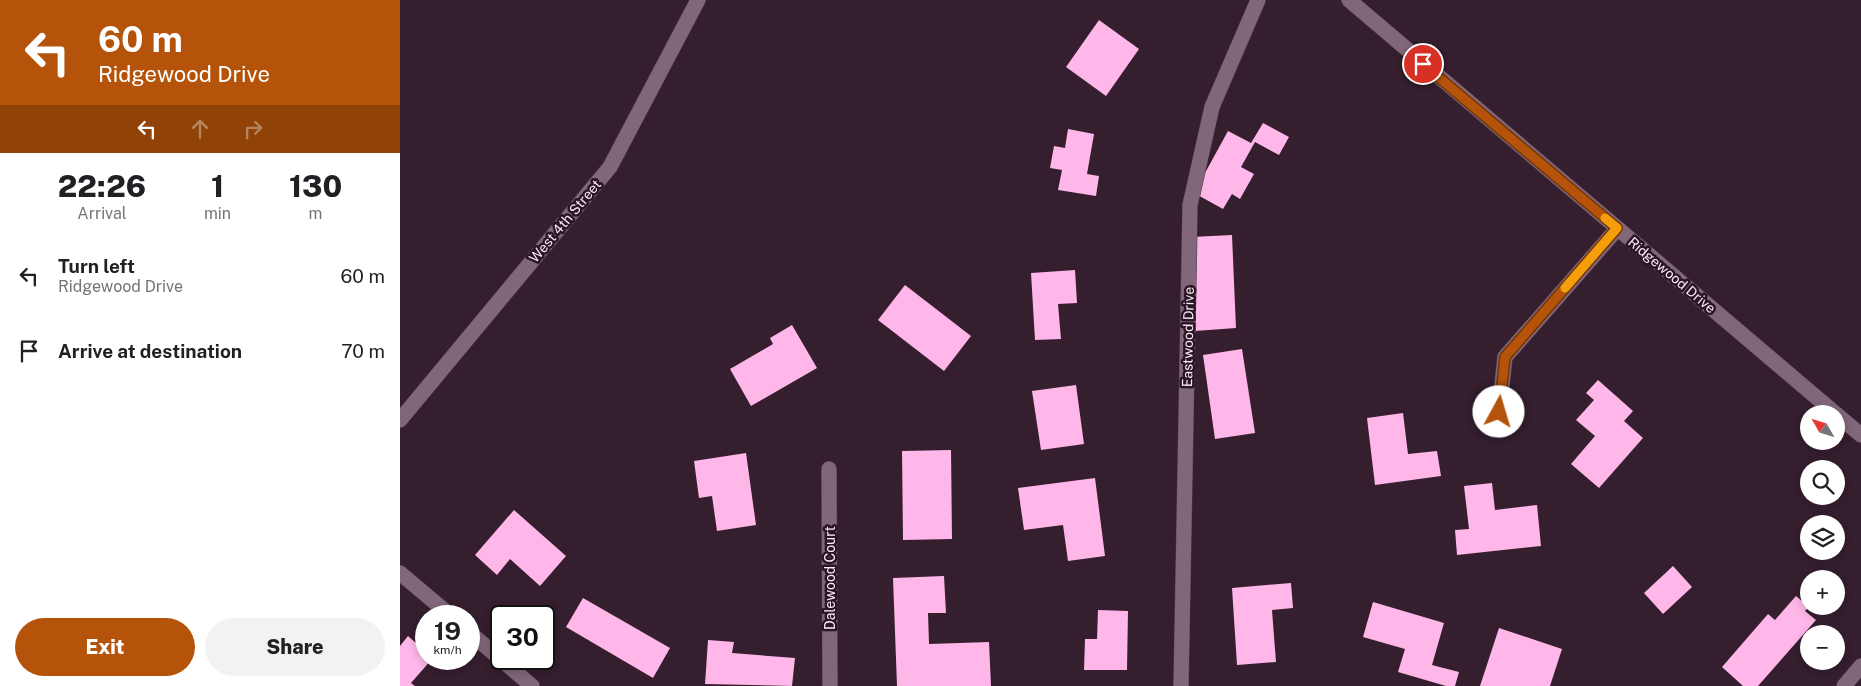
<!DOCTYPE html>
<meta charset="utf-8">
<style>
:root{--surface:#fff;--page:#f2f2f2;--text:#202124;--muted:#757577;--accent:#b45309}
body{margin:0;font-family:"Public Sans",sans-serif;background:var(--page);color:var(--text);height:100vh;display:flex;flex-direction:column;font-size:19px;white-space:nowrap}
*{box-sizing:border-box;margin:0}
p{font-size:16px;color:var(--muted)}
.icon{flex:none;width:28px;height:28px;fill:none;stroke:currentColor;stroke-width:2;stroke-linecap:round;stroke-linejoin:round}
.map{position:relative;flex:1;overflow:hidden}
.details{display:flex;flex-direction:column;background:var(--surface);width:400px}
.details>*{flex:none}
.guide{background:#b45309;color:#fff;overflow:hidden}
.needle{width:32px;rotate:309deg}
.tools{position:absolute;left:1400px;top:405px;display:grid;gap:10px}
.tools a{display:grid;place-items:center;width:45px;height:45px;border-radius:50%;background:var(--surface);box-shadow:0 2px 8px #0003;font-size:25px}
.speed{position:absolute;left:15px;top:605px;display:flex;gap:10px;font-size:25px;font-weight:700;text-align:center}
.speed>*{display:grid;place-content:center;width:65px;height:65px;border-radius:50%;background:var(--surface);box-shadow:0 2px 8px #0003;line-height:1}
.speed small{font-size:12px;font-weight:400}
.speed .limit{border:2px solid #111;border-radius:8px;background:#fff;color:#111}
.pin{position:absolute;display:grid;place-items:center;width:42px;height:42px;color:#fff;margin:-21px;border:2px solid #fff;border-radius:50%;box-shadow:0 1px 5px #0007}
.me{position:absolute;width:55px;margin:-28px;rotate:6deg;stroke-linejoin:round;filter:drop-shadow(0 0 4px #0008)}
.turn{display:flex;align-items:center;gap:18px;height:105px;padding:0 15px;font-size:22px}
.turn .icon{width:65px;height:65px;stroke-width:2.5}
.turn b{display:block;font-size:35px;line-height:42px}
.lanes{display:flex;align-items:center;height:48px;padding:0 15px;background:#0003;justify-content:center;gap:25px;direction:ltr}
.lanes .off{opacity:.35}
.eta{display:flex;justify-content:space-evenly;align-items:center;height:85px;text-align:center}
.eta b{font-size:30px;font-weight:800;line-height:35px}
.button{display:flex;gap:10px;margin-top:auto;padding:10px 15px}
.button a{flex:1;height:58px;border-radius:30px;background:var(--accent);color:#fff;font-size:20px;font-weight:800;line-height:58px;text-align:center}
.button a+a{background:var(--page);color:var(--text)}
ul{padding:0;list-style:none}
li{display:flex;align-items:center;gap:15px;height:75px;padding:0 15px}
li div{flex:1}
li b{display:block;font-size:19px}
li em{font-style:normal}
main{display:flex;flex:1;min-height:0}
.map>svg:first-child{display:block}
</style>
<main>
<section class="details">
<div class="guide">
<div class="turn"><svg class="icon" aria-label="left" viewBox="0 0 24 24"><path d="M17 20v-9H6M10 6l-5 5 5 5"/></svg><div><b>60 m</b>Ridgewood Drive</div></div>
<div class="lanes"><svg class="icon" aria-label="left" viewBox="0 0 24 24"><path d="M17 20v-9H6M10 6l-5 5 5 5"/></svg><svg class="icon off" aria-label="ahead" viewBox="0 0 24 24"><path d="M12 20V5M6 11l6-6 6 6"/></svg><svg class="icon off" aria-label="right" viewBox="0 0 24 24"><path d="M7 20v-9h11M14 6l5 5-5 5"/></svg></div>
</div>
<div class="eta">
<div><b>22:26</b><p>Arrival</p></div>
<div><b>1</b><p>min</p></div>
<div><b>130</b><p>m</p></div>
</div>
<ul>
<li><svg class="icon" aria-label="left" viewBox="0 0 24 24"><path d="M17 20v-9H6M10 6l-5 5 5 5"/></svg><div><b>Turn left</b><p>Ridgewood Drive</p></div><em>60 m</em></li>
<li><svg class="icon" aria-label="arrive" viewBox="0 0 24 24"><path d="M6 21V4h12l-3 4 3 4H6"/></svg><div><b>Arrive at destination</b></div><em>70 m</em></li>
</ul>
<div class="button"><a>Exit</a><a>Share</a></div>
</section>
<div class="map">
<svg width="1461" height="686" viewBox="0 0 1461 686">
<rect width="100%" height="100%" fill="#351e2e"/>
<!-- building -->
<g fill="#feb7e8">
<polygon points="699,20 739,49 706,96 666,67"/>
<polygon points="863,123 889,137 879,155 855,142 841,167 854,174 840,199 832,194 823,209 794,193 828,131 851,143"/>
<polygon points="668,129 694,134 687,174 699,176 696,196 658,190 662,170 650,168 654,146 665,148"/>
<polygon points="832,235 836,328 795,331 791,237"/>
<polygon points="675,270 677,303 658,304 661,339 635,340 631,273"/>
<polygon points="505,285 571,336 544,371 478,320"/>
<polygon points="392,325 417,368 351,406 330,369 373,344 370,338"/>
<polygon points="842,349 855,433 815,439 803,355"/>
<polygon points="1198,380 1233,411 1224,421 1243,438 1199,488 1171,464 1195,436 1176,420 1194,400 1186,393"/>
<polygon points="676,385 684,444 641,450 632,391"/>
<polygon points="1003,413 1008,454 1037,451 1041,476 975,485 967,418"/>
<polygon points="551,450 552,539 503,540 502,451"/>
<polygon points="346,453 356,525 317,531 312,496 299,498 294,461"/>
<polygon points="695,478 705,556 668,561 663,525 624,530 618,488"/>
<polygon points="1092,483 1095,510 1137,505 1141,546 1057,555 1055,530 1069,529 1064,486"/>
<polygon points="114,510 166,556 140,586 110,559 97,575 75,555"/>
<polygon points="1273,566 1292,587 1263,614 1244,593"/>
<polygon points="544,576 546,613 528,613 529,644 589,642 591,686 497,686 493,578"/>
<polygon points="891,583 893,608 872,610 876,662 837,665 832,588"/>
<polygon points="1396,596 1409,607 1405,611 1416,620 1358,686 1343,686 1322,667 1368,614 1375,620"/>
<polygon points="183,598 270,648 253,678 166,627"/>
<polygon points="973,602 1044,623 1032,665 1059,672 1055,686 1046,686 998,672 1005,649 963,637"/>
<polygon points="698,610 728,611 727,670 684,670 685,639 697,639"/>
<polygon points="1099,628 1162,649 1150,686 1080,686"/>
<polygon points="8,636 26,652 26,659 32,659 11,683 15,686 0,686 0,646"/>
<polygon points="308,640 334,642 332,653 395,658 392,686 305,684"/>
</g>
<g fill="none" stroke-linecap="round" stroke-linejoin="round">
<defs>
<g id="street">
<polyline points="949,0 1436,414"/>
<polyline points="1099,412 1105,357 1217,229"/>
<polyline points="1436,414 1461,435"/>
<polyline points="0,420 210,167 298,0"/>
<polyline points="429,469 430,686"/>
<polyline points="0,573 51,616"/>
<polyline points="69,632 132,686"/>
<polyline points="781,686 790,205 812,107 858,0"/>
<polyline points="1444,686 1461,666"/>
</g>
</defs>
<!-- street casing -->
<use href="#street" stroke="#4c3a47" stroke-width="16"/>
<!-- street -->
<use href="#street" stroke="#816779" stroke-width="15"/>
</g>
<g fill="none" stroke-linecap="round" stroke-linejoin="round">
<defs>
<polyline id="route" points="1023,64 1217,228 1105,357 1099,412"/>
</defs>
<!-- route casing -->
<use href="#route" stroke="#753606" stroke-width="12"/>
<!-- route -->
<use href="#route" stroke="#b45309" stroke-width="9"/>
<!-- slow -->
<polyline stroke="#f59e0b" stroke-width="9" points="1165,288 1217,228 1205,218"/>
</g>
<g text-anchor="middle" stroke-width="5" stroke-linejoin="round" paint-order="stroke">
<!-- street labels -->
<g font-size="14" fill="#f8e9f3" stroke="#2a1524">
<text transform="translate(165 221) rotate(-50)" y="5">West 4th Street</text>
<text transform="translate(1272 275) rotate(40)" y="5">Ridgewood Drive</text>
<text transform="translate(788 337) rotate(-89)" y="5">Eastwood Drive</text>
<text transform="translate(430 578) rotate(-90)" y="5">Dalewood Court</text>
</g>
</g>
</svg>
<div class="tools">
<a><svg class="needle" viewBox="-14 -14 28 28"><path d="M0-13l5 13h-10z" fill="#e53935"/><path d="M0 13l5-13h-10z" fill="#757577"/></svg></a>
<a><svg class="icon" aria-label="search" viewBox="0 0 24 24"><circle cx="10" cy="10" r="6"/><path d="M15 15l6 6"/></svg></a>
<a><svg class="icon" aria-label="layers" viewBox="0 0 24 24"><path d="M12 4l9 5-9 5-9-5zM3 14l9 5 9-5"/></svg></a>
<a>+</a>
<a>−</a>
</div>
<div class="speed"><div>19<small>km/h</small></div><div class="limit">30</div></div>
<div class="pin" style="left:1023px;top:64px;background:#d93025"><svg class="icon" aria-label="arrive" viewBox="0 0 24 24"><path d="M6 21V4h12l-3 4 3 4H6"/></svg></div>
<svg class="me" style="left:1099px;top:412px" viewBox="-20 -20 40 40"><circle r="19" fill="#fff"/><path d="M0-13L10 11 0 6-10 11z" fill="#b45309"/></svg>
</div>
</main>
